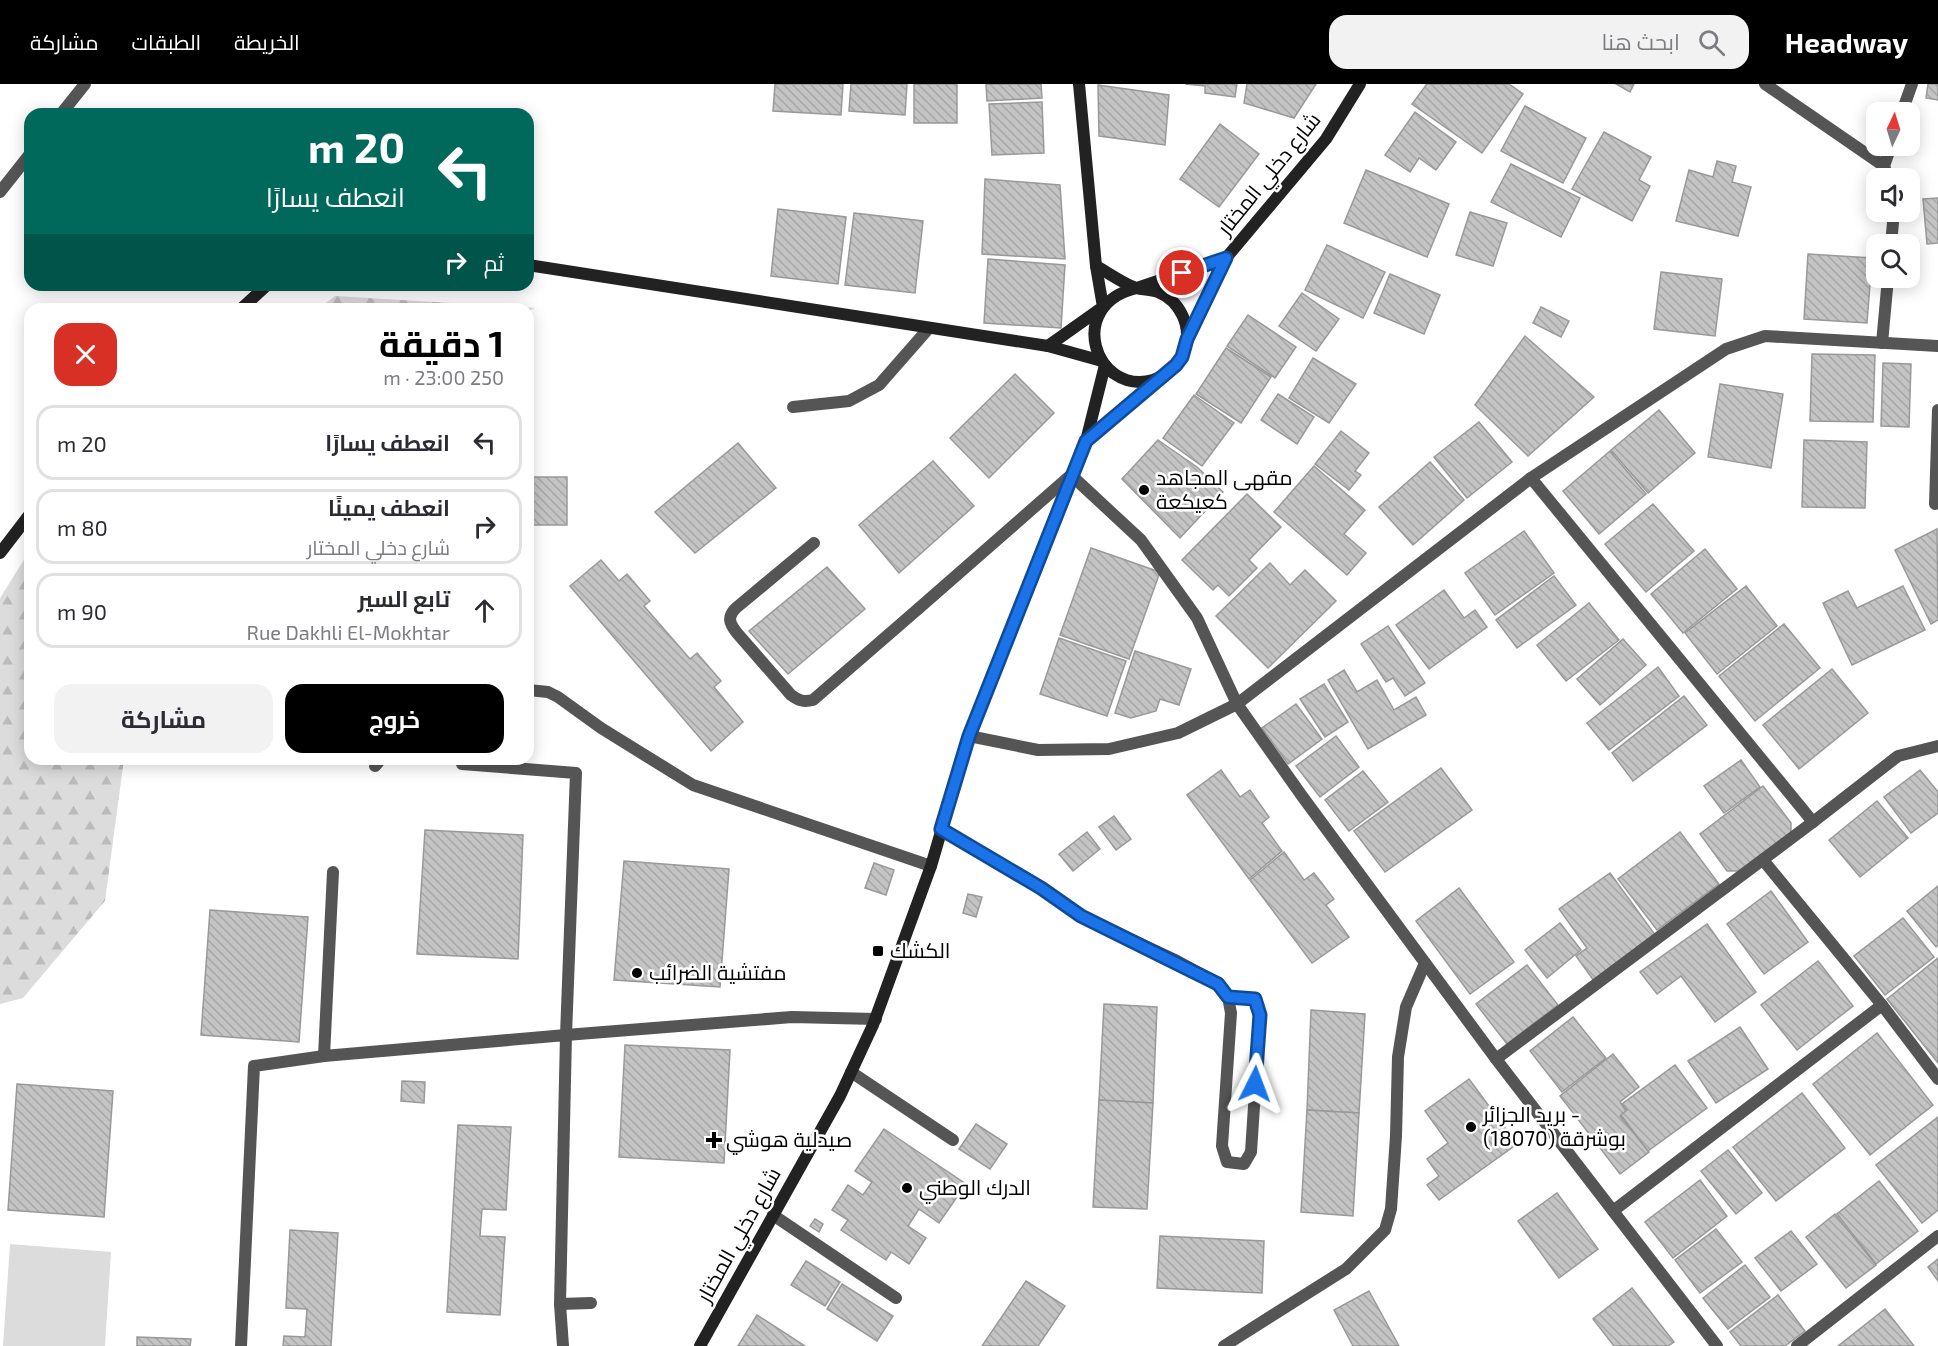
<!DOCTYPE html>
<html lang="ar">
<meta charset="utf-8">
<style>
:root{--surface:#fff;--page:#f2f2f3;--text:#2b2b33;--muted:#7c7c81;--line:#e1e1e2;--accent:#000}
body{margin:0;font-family:"Exo 2",Cairo,sans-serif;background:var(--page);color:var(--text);direction:rtl;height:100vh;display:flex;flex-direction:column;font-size:22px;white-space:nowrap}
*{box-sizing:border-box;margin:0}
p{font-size:20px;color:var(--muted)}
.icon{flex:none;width:33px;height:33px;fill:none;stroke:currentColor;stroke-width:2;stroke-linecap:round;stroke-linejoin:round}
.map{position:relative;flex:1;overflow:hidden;direction:ltr}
.sheet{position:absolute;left:24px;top:219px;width:510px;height:462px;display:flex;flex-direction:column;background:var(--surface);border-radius:18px;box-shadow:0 3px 15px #0003;direction:rtl}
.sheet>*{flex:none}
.guide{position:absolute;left:24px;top:24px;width:510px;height:183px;border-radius:18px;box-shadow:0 3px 15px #0003;direction:rtl;background:#00695c;color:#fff;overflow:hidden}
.needle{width:39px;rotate:4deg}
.tools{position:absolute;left:1866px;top:18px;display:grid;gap:12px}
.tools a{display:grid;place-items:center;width:54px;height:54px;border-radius:12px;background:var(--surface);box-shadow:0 3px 15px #0003;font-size:30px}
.pin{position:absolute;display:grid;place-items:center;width:51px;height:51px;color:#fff;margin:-26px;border:3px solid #fff;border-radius:50%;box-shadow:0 2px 6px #0007}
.me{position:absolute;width:66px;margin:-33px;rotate:3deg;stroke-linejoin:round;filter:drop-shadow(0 0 4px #0008)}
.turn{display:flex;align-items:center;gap:21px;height:126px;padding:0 30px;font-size:27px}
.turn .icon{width:78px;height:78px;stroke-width:2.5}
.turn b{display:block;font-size:42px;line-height:51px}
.then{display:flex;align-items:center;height:57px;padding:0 30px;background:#0003;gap:12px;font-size:22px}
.round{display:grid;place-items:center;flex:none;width:63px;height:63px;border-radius:18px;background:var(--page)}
.summary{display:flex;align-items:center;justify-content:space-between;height:102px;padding:0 30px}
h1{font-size:36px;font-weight:700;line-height:45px;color:var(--accent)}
.cta{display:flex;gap:12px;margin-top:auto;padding:12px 30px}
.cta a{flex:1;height:69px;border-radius:18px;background:var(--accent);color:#fff;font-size:24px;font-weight:700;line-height:69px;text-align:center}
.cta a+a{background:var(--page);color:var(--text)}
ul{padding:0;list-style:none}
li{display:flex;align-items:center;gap:18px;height:75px;margin:0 12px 9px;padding:0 18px;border:3px solid var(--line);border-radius:18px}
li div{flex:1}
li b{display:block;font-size:22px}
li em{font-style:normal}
header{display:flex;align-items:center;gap:36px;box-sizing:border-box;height:84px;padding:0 30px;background:var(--accent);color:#fff}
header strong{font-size:28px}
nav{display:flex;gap:33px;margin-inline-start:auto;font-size:21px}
.search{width:420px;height:54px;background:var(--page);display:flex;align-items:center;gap:15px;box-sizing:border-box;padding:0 21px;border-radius:18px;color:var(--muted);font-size:22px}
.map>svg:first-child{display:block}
</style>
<header>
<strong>Headway</strong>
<div class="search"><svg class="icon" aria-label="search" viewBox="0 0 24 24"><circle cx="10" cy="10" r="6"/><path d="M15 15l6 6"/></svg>ابحث هنا</div>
<nav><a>الخريطة</a><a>الطبقات</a><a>مشاركة</a></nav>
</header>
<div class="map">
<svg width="1938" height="1262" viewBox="0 0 1938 1262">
<defs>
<pattern id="forest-firs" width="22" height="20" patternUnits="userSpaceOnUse" patternTransform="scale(1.5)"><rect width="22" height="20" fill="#dcdcdc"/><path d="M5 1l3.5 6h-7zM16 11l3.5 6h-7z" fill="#bbb"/></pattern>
<pattern id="building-back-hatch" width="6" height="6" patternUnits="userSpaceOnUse" patternTransform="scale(1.5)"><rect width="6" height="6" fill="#c4c4c4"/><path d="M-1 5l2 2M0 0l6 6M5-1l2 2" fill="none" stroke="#a7a7a7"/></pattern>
</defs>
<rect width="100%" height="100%" fill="#fff"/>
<!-- forest -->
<g fill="url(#forest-firs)">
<polygon points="335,212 535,224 528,227 528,225 318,225"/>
<polygon points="30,466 30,675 124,675 105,817 23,914 0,920 0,514"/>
</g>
<!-- green -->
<polygon fill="#dcdcdc" points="10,1160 111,1168 105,1262 3,1262"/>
<!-- building -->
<g fill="url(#building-back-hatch)" stroke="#999" stroke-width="1.5">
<polygon points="775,0 843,0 841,31 773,27"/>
<polygon points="851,0 907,0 905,31 849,27"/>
<rect x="914" y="0" width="43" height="39"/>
<polygon points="986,0 1041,0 1042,14 987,17"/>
<polygon points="1185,0 1237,0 1235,13 1205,9 1205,2"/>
<polygon points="1247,0 1316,0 1294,34 1244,19"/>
<polygon points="1427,0 1509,0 1523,10 1482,69 1412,20"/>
<polygon points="1616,0 1634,0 1630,8"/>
<polygon points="1928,0 1938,0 1938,16 1926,14"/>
<polygon points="1098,1 1169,11 1165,61 1099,52"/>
<polygon points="1042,18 1044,69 992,71 989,20"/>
<polygon points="1525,22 1586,54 1563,99 1501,67"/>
<polygon points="1415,28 1456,58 1436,86 1419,74 1410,88 1385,71"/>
<polygon points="1220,40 1259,70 1219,123 1180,95"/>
<polygon points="1604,48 1651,73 1639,96 1650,102 1632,137 1572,105"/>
<polygon points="1717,77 1736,82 1732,98 1751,103 1738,152 1676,137 1689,86 1713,93"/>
<polygon points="1511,80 1580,114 1561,153 1491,118"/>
<polygon points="1366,86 1449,120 1427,173 1344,139"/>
<polygon points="985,95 1060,101 1065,175 982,170"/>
<polygon points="1938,114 1938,159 1927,160 1923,115"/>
<polygon points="778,125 846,133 838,200 771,192"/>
<polygon points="1470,128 1507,139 1493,182 1456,171"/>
<polygon points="854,129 923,137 915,209 845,201"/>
<polygon points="1327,161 1385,188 1363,234 1305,206"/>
<polygon points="1808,170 1872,174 1867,239 1804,235"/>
<polygon points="988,175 1065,181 1061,244 984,239"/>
<polygon points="1661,188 1722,195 1715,252 1654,245"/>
<polygon points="1390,190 1440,211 1424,250 1374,229"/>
<polygon points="1302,209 1339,235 1316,267 1279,242"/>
<polygon points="1541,223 1569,237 1561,253 1533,239"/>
<polygon points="1248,231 1296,263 1275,294 1227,262"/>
<polygon points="1525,252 1594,313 1528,372 1475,321"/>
<polygon points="1226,264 1271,293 1241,339 1196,310"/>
<polygon points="1812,270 1875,271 1873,338 1810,337"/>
<polygon points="1313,274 1356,300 1329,339 1289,314"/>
<polygon points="1883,279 1911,280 1909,343 1881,342"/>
<polygon points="1015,290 1054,329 989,394 950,354"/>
<polygon points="1720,300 1783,310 1771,384 1708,373"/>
<polygon points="1278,310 1314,333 1297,360 1261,336"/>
<polygon points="1194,311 1234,339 1202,382 1163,354"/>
<polygon points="1659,326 1695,369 1648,409 1611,366"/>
<polygon points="1479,338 1512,378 1467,414 1434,373"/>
<polygon points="1341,347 1369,369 1355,387 1361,391 1349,406 1315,380"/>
<polygon points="1158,356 1197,383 1223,408 1180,454 1122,395"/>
<polygon points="1804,356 1867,358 1865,424 1802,423"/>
<polygon points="738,359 776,404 695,469 655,428"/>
<polygon points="1610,367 1646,410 1599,450 1563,407"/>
<polygon points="933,377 974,422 899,489 859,441"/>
<polygon points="1430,378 1464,416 1413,461 1379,423"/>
<polygon points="1314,382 1365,426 1344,450 1366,469 1347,491 1274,428"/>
<polygon points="528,383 533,383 533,393 567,393 567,441 528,441"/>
<polygon points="1247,410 1281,443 1249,476 1257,484 1229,512 1218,501 1213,506 1182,476"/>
<polygon points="1653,420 1694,467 1646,508 1605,460"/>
<polygon points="1937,445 1938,536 1931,540 1895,466"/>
<polygon points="1524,447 1554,489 1495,531 1465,489"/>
<polygon points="1091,464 1160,488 1129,575 1060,551"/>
<polygon points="1705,465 1737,505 1683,549 1651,510"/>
<polygon points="601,476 619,497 627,490 650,517 644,522 690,575 697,569 721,597 714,603 743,638 711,667 570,502"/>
<polygon points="1270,479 1290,501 1305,486 1336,517 1268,584 1216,532"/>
<polygon points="827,483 865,525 788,590 749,547"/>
<polygon points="1554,492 1576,521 1517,564 1496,536"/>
<polygon points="1746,502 1777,542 1717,590 1685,549"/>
<polygon points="1903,502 1925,546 1852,581 1823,519 1848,507 1857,524"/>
<polygon points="1444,506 1464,534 1475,526 1487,543 1429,585 1396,541"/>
<polygon points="1589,519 1619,556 1566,597 1537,561"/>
<polygon points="1784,540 1820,584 1755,637 1719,592"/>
<polygon points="1388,542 1425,599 1405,612 1393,594 1386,598 1361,560"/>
<polygon points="1059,554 1126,577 1107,632 1040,610"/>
<polygon points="1623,555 1646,581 1600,621 1577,595"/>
<polygon points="1135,567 1191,585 1179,621 1160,615 1156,627 1131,634 1115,629"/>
<polygon points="1658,583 1679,612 1609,666 1587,639"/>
<polygon points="1832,585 1868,629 1799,685 1763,641"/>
<polygon points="1344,586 1357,608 1377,596 1394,626 1416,613 1426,631 1368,665 1328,596"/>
<polygon points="1324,600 1348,638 1325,653 1300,615"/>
<polygon points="1684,612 1707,641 1633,697 1612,669"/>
<polygon points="1296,620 1322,655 1288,680 1262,644"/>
<polygon points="1336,652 1359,683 1320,713 1296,682"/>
<polygon points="1741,676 1760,703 1724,729 1704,702"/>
<polygon points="1441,684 1472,726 1385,788 1354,747"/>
<polygon points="1221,686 1240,713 1250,706 1269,733 1262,739 1282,767 1249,795 1187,711"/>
<polygon points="1920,686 1938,708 1938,729 1911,749 1884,713"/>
<polygon points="1363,687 1388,718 1349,747 1325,716"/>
<polygon points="1763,702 1791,739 1791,751 1739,787 1727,787 1700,750"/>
<polygon points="1877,717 1908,754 1860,793 1829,756"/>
<polygon points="1114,732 1131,755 1116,766 1099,743"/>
<polygon points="425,746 523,751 518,875 417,870"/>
<polygon points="1087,748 1100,765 1073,787 1059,770"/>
<polygon points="1680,748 1719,800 1657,846 1618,795"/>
<polygon points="1284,768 1304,796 1314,789 1334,815 1326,821 1349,853 1312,879 1250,796"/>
<polygon points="624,777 729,785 720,903 614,896"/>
<polygon points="874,779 894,786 886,811 865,804"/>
<polygon points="1610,789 1656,852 1594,897 1576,872 1587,864 1559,825"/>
<polygon points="1938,802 1938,861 1936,863 1907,827"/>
<polygon points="1459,804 1514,878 1470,910 1416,837"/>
<polygon points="1771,807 1808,858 1764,890 1727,840"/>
<polygon points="968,810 982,813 976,833 963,829"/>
<polygon points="210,826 308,833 299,958 201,951"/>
<polygon points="1903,834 1934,873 1885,911 1854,872"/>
<polygon points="1560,839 1581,866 1547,894 1525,866"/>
<polygon points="1707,840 1756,908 1715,938 1681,892 1657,910 1640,888"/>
<polygon points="1938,874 1938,979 1887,915"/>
<polygon points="1818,877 1853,922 1797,966 1761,921"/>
<polygon points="1527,881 1558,921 1507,960 1476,920"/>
<polygon points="1104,920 1157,923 1153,1019 1099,1016"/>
<polygon points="1311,926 1365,930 1359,1029 1307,1026"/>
<polygon points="1573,933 1606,974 1562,1008 1530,967"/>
<polygon points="1740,943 1768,985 1716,1019 1688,977"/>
<polygon points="1877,949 1933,1021 1870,1071 1813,1000"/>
<polygon points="625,961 730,966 724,1079 619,1073"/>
<polygon points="1613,970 1639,1003 1620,1018 1626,1027 1620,1032 1649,1068 1620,1090 1560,1012"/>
<polygon points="1675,981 1707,1024 1648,1067 1621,1031 1627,1026 1622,1020"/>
<polygon points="1469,995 1517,1060 1439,1116 1427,1101 1439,1092 1427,1075 1448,1059 1425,1027"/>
<polygon points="402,997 425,998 424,1019 401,1017"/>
<polygon points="17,1000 113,1007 104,1133 8,1126"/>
<polygon points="1802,1009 1845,1064 1776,1117 1733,1063"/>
<polygon points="1099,1016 1153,1019 1147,1125 1093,1123"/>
<polygon points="1307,1026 1359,1029 1353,1132 1301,1128"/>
<polygon points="1938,1033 1938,1126 1922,1139 1876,1081"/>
<polygon points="976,1040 1007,1060 990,1085 959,1065"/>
<polygon points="458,1041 511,1043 506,1126 482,1125 480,1152 505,1153 500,1231 447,1228"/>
<polygon points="884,1045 966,1100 939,1139 919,1125 908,1142 926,1154 909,1180 891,1168 886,1176 841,1146 848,1136 832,1126 848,1101 863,1111 872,1098 855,1087"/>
<polygon points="1728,1066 1762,1109 1736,1130 1701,1087"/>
<polygon points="1700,1096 1727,1132 1673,1174 1645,1138"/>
<polygon points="1879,1097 1918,1147 1876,1180 1837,1130"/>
<polygon points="1557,1109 1598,1165 1559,1194 1518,1137"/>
<polygon points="1835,1130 1876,1181 1846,1204 1806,1153"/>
<polygon points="815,1135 823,1140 819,1148 810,1142"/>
<polygon points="1716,1145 1742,1178 1700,1209 1675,1176"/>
<polygon points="290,1146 338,1149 331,1262 283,1262 284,1252 305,1253 307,1225 286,1224"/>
<polygon points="1791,1147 1817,1180 1781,1207 1755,1174"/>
<polygon points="1160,1152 1264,1157 1262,1209 1157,1204"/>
<polygon points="1938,1175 1938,1197 1928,1183"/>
<polygon points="806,1177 840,1198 825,1222 791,1201"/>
<polygon points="1745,1181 1770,1213 1728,1245 1703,1214"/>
<polygon points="1026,1197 1065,1222 1038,1262 982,1262"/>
<polygon points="842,1200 893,1232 877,1257 827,1225"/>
<polygon points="1632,1204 1674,1258 1668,1262 1614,1262 1593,1235"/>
<polygon points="1369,1207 1399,1262 1353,1262 1334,1226"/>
<polygon points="1778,1211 1805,1247 1785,1262 1741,1262 1730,1248"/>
<polygon points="1885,1225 1914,1262 1838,1262"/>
<polygon points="757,1231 805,1262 738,1262"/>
<polygon points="137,1253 191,1255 190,1262 137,1262"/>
</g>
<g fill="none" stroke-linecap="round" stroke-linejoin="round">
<!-- lane -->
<g stroke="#555" stroke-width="12">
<polyline points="793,323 849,317 879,301 929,244"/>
<path d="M814,459L736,524C727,533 729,539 737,549L791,611C799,617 804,618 813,616L918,525"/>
<polyline points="851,988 953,1056"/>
<polyline points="773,1131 896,1214"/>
</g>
<!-- street -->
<g stroke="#555" stroke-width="12">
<polyline points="1765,0 1884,82 1888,94"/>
<polyline points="1902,28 1912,0"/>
<polyline points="61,30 85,0"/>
<polyline points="1884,82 1891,62"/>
<polyline points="0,108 30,70"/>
<polyline points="1891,160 1894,128"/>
<polyline points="1882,259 1888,194"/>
<polyline points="1531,394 1813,738"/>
<polyline points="1935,420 1938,326"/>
<polyline points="918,525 1071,391 1141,456 1197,534 1237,620 1302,712 1496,975 1717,1262"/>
<polyline points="528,606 548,608 558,613 601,644 693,701 931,782"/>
<polyline points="969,652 1038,666 1109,665 1178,649 1237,620 1531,394 1726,265 1765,252 1938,262"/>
<polyline points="462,680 576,689 566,951 792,933 876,935"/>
<polyline points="375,682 381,675"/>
<polyline points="941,745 1041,804 1081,832 1177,877 1219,900 1228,913 1231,929 1222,1062 1227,1078 1244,1080 1251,1068 1260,931 1255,915 1228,913"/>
<polyline points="1763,776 1882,921 1938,995"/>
<polyline points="333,788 324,972 566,951 560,1220 563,1262"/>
<polyline points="1496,975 1813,738 1898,672 1938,662"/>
<polyline points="1613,1127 1882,921"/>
<polyline points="560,1220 591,1219"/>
<polyline points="241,1262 254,982 324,972"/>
<polyline points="1224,1262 1346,1185 1385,1146 1391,1125 1396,1052 1398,973 1406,923 1425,879"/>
<polyline points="1797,1262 1938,1152"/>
</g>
<!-- secondary -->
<g stroke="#222" stroke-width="12">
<polyline points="528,181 1048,262 1102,277"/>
<path d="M1096,182C1109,189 1122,199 1136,204C1143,206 1151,205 1158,208C1180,217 1192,242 1185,265C1180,279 1168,291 1153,296C1094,312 1065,220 1137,204L1226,174"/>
<polyline points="241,225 267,201"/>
<polyline points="1188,254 1226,174 1326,55 1360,0"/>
<polyline points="1048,262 1103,223 1096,182 1079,0"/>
<polyline points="1086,357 1159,296"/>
<polyline points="0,469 30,430"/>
<polyline points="700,1262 840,1012 873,941 931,782 969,652 1086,357 1105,281"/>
</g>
</g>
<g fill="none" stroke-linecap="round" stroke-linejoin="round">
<defs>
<polyline id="route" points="1182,189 1226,174 1187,255 1182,273 1176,281 1086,357 969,652 941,745 1041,804 1081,832 1218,900 1228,913 1255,915 1260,931 1255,1000"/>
</defs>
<!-- route casing -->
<use href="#route" stroke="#114b97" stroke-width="15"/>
<!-- route -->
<use href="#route" stroke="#1a73e8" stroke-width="10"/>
</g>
<!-- markers -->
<g fill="#000" stroke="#fff" stroke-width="2">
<circle cx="1144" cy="406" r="6"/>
<rect x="872" y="861" width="12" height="12" rx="3"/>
<circle cx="637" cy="889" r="6"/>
<circle cx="1471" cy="1043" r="6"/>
<path d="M711 1047h6v6h6v6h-6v6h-6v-6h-6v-6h6z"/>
<circle cx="907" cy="1104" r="6"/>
</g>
<g text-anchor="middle" stroke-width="5" stroke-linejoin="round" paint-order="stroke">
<!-- street labels -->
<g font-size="21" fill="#000" stroke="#fff">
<text transform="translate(1269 90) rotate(-51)" y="7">شارع دخلي المختار</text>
<text transform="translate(739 1151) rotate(-61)" y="7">شارع دخلي المختار</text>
</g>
<!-- poi labels -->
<g font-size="21" fill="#000" stroke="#fff" text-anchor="start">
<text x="1156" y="401">مقهى المجاهد<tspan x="1156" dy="24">كعيكعة</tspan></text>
<text x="890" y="874">الكشك</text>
<text x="649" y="896">مفتشية الضرائب</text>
<text x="1483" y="1038">بريد الجزائر -<tspan x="1483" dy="24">بوشرقة (18070)</tspan></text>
<text x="726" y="1063">صيدلية هوشي</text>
<text x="919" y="1111">الدرك الوطني</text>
</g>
</g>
</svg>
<div class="tools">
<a><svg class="needle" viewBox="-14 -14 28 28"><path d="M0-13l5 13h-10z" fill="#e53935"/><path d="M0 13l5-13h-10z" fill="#7c7c81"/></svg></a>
<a><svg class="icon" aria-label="sound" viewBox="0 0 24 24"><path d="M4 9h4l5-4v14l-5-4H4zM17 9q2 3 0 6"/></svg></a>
<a><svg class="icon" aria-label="search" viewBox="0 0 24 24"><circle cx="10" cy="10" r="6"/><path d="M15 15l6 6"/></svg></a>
</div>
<div class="pin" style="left:1182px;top:189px;background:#d93025"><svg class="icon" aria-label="arrive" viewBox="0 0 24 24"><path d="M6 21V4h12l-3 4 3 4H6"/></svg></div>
<svg class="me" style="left:1255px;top:1000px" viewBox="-20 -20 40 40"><path d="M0-17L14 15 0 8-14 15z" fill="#1a73e8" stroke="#fff" stroke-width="4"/></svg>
<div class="guide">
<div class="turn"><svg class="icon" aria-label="left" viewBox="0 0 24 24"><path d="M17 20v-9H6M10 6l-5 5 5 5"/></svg><div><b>20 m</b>انعطف يسارًا</div></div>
<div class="then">ثم<svg class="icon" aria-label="right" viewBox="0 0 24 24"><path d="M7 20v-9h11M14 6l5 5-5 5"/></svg></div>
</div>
<section class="sheet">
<div class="summary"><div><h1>1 دقيقة</h1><p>250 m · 23:00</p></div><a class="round" style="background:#d93025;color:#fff"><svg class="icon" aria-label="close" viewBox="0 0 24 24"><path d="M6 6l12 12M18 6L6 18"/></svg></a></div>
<ul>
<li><svg class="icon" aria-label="left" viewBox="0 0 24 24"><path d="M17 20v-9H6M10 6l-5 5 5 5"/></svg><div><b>انعطف يسارًا</b></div><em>20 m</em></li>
<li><svg class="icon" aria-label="right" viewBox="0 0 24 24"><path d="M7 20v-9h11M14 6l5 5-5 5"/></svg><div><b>انعطف يمينًا</b><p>شارع دخلي المختار</p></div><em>80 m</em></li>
<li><svg class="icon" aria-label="ahead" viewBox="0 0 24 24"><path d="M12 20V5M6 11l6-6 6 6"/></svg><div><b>تابع السير</b><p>Rue Dakhli El-Mokhtar</p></div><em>90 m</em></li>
</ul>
<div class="cta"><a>خروج</a><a>مشاركة</a></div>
</section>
</div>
